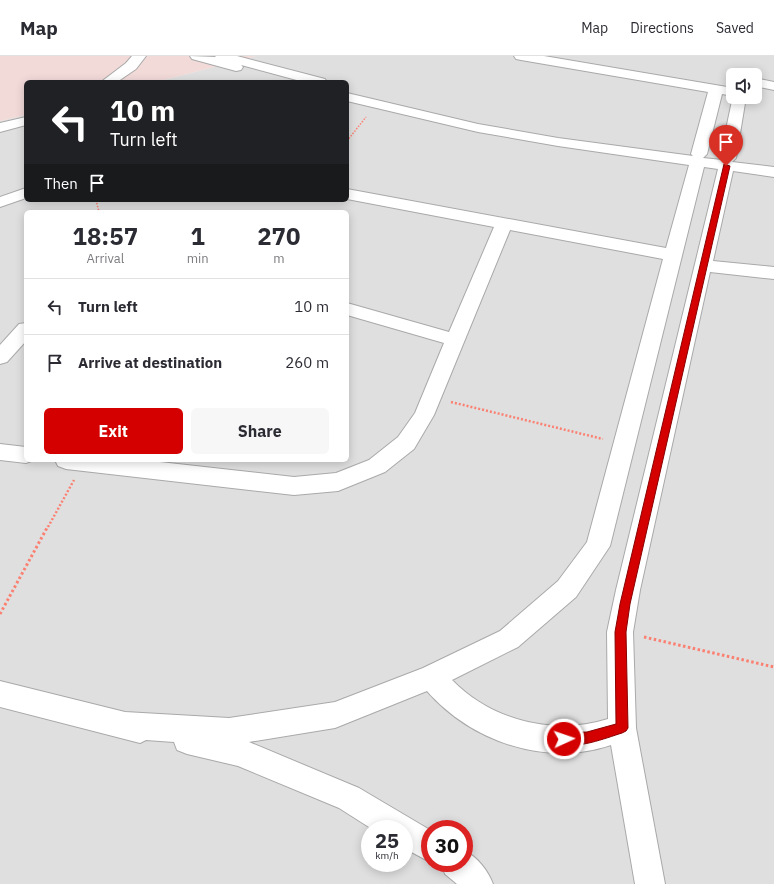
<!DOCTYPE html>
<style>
:root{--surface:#fff;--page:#f7f7f7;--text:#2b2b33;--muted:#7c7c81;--line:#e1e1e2;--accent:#d40000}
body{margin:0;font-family:"IBM Plex Sans",sans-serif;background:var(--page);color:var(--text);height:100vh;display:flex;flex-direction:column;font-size:15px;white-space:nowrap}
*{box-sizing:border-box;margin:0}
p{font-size:13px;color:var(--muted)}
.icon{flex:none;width:22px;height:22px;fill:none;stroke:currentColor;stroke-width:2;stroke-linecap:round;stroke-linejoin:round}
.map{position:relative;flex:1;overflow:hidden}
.details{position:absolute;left:24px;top:154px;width:325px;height:252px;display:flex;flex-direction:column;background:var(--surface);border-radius:6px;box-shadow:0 2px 10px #0003}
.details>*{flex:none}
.guide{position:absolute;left:24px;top:24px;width:325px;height:122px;border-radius:6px;box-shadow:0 2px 10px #0003;background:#202124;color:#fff;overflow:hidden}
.buttons{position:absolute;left:726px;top:12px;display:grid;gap:8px}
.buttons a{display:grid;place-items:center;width:36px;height:36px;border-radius:6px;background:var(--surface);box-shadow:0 2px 10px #0003;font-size:20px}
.speed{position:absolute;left:361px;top:764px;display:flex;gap:8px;font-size:20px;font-weight:700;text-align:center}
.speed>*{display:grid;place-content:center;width:52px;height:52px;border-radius:50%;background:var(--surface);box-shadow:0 2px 10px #0003;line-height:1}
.speed small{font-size:10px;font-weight:400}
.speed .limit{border:6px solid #d22;background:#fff;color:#111}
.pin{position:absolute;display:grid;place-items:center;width:34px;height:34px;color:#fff;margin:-41px -17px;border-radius:50% 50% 50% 0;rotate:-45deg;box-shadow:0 0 4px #0007}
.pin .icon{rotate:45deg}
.me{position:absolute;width:44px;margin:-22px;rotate:87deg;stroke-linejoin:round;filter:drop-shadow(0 0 3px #0008)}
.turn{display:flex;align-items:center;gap:14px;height:84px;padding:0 20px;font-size:18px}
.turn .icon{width:52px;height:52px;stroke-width:2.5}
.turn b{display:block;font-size:28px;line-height:34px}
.then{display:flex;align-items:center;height:38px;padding:0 20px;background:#0003;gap:8px;font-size:15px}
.eta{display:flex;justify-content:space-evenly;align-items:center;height:68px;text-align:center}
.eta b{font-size:24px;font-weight:700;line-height:28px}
.button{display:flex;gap:8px;margin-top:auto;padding:8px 20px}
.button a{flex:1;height:46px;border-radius:6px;background:var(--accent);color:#fff;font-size:16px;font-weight:700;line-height:46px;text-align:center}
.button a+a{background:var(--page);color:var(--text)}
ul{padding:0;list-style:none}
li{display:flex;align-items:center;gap:12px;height:56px;padding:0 20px;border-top:1px solid var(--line)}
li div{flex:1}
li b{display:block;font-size:15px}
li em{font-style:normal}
header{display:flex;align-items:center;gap:24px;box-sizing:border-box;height:56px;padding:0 20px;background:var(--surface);border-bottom:1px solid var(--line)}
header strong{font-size:19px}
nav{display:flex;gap:22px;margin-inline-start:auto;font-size:14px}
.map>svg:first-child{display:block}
</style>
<header>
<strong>Map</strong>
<nav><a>Map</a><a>Directions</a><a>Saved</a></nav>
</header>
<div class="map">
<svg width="774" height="828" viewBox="0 0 774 828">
<rect width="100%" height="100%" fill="#f2efe9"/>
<!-- residential -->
<path fill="#e0dfdf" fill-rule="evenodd" d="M256,0H774V828H0V65L26,59V144H347V26H156ZM733,19H755V41H733ZM26,156H347V404H26ZM370,773H404V807H370ZM430,773H464V807H430Z"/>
<!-- commercial -->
<polygon fill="#f2dad9" points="0,0 256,0 156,26 26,26 26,59 0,65"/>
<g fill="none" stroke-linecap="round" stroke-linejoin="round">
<defs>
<g id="minor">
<polygon points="132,0 146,0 136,13 117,26 101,26 126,7"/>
<polygon points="190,0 216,1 215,0 237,0 325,23 327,26 304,26 241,9 243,11 241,14 236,15 192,3"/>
<path d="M514,0H544L733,32V41H746L736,102L732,106L774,111V121L733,115L713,205L774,211V223L710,216L640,534L633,576L636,672L665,828H635L611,689C546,711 472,686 427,635L335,672L249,686L359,732L430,774V806L404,792V773H372L339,752L238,710L187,698L177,694L174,686L146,684L140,687L0,651V625L125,656L229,662L335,646L423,612L500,575L558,525L587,486L663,203L510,174L434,359L414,393L385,416L338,435L294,439L66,413L58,410L55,404H142L294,421L336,417L369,404L398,381L415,357L444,287L347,259V247L449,276L494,171L347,143V133L666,192L689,109L558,90L478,76L347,45V37L478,68L558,82L693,100L691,98L708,36L521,4L516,3ZM722,38L733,40L720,102L722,104L703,102L707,98ZM704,111L718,113L616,534L607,576L608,663C554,680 492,665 452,624L518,591L576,541L610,490Z"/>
<polygon points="755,22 774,26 774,34 755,30"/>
<polygon points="26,61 26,69 0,76 0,67"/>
<polygon points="26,132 26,142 0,151 0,141"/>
<polygon points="26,267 26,285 7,306 0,308 0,289 19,268"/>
<polygon points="0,388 26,391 26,404 34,404 26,407 0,404"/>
<path d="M464,795C478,801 488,815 493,828H457L445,818L441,807H464Z"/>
</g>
</defs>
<!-- minor casing -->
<use href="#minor" stroke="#a9a9a9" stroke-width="2"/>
<!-- path-far2 -->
<g stroke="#fa8072" stroke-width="1.5" stroke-dasharray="1.5 1.5" stroke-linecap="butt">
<polyline points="347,85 366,61"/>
<polyline points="96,144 99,156"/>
</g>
<!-- path-far1 -->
<g stroke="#fa8072" stroke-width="2.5" stroke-dasharray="2 2" stroke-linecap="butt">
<polyline points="451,346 603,383"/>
<polyline points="48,471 74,424"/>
</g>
<!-- path -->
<g stroke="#fa8072" stroke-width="3" stroke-dasharray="2.5 2.5" stroke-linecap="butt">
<polyline points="0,558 48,470"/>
<polyline points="644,581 774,611"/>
</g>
<!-- minor -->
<use href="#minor" fill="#fff" fill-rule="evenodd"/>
</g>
<!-- route -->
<path fill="#d40000" stroke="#8a0000" d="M724,108L730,110L630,548L626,576L628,672L626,675L622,677C606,682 576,694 560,687L558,683L560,679L564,677L587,676L616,668L615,576L620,548Z"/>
</svg>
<div class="buttons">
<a><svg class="icon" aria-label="sound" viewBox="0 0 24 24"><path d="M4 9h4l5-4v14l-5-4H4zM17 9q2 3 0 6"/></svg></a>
</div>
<div class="speed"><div>25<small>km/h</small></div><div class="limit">30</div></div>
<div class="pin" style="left:726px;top:110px;background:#d93025"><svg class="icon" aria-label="arrive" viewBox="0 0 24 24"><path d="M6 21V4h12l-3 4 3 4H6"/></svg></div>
<svg class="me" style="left:564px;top:683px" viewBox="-20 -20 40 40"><circle r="17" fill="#d40000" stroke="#fff" stroke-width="3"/><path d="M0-11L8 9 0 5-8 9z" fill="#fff"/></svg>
<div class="guide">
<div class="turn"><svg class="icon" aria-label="left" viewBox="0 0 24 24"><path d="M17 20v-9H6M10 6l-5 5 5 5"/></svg><div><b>10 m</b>Turn left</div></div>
<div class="then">Then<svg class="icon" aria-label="arrive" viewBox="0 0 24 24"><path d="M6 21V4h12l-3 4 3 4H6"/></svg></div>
</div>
<section class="details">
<div class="eta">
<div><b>18:57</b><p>Arrival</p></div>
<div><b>1</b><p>min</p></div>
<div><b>270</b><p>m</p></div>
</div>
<ul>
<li><svg class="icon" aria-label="left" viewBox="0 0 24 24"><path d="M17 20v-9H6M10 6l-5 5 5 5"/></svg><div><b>Turn left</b></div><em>10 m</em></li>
<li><svg class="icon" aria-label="arrive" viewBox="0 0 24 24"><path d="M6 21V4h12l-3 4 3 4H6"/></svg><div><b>Arrive at destination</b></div><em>260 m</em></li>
</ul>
<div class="button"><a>Exit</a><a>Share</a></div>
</section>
</div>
